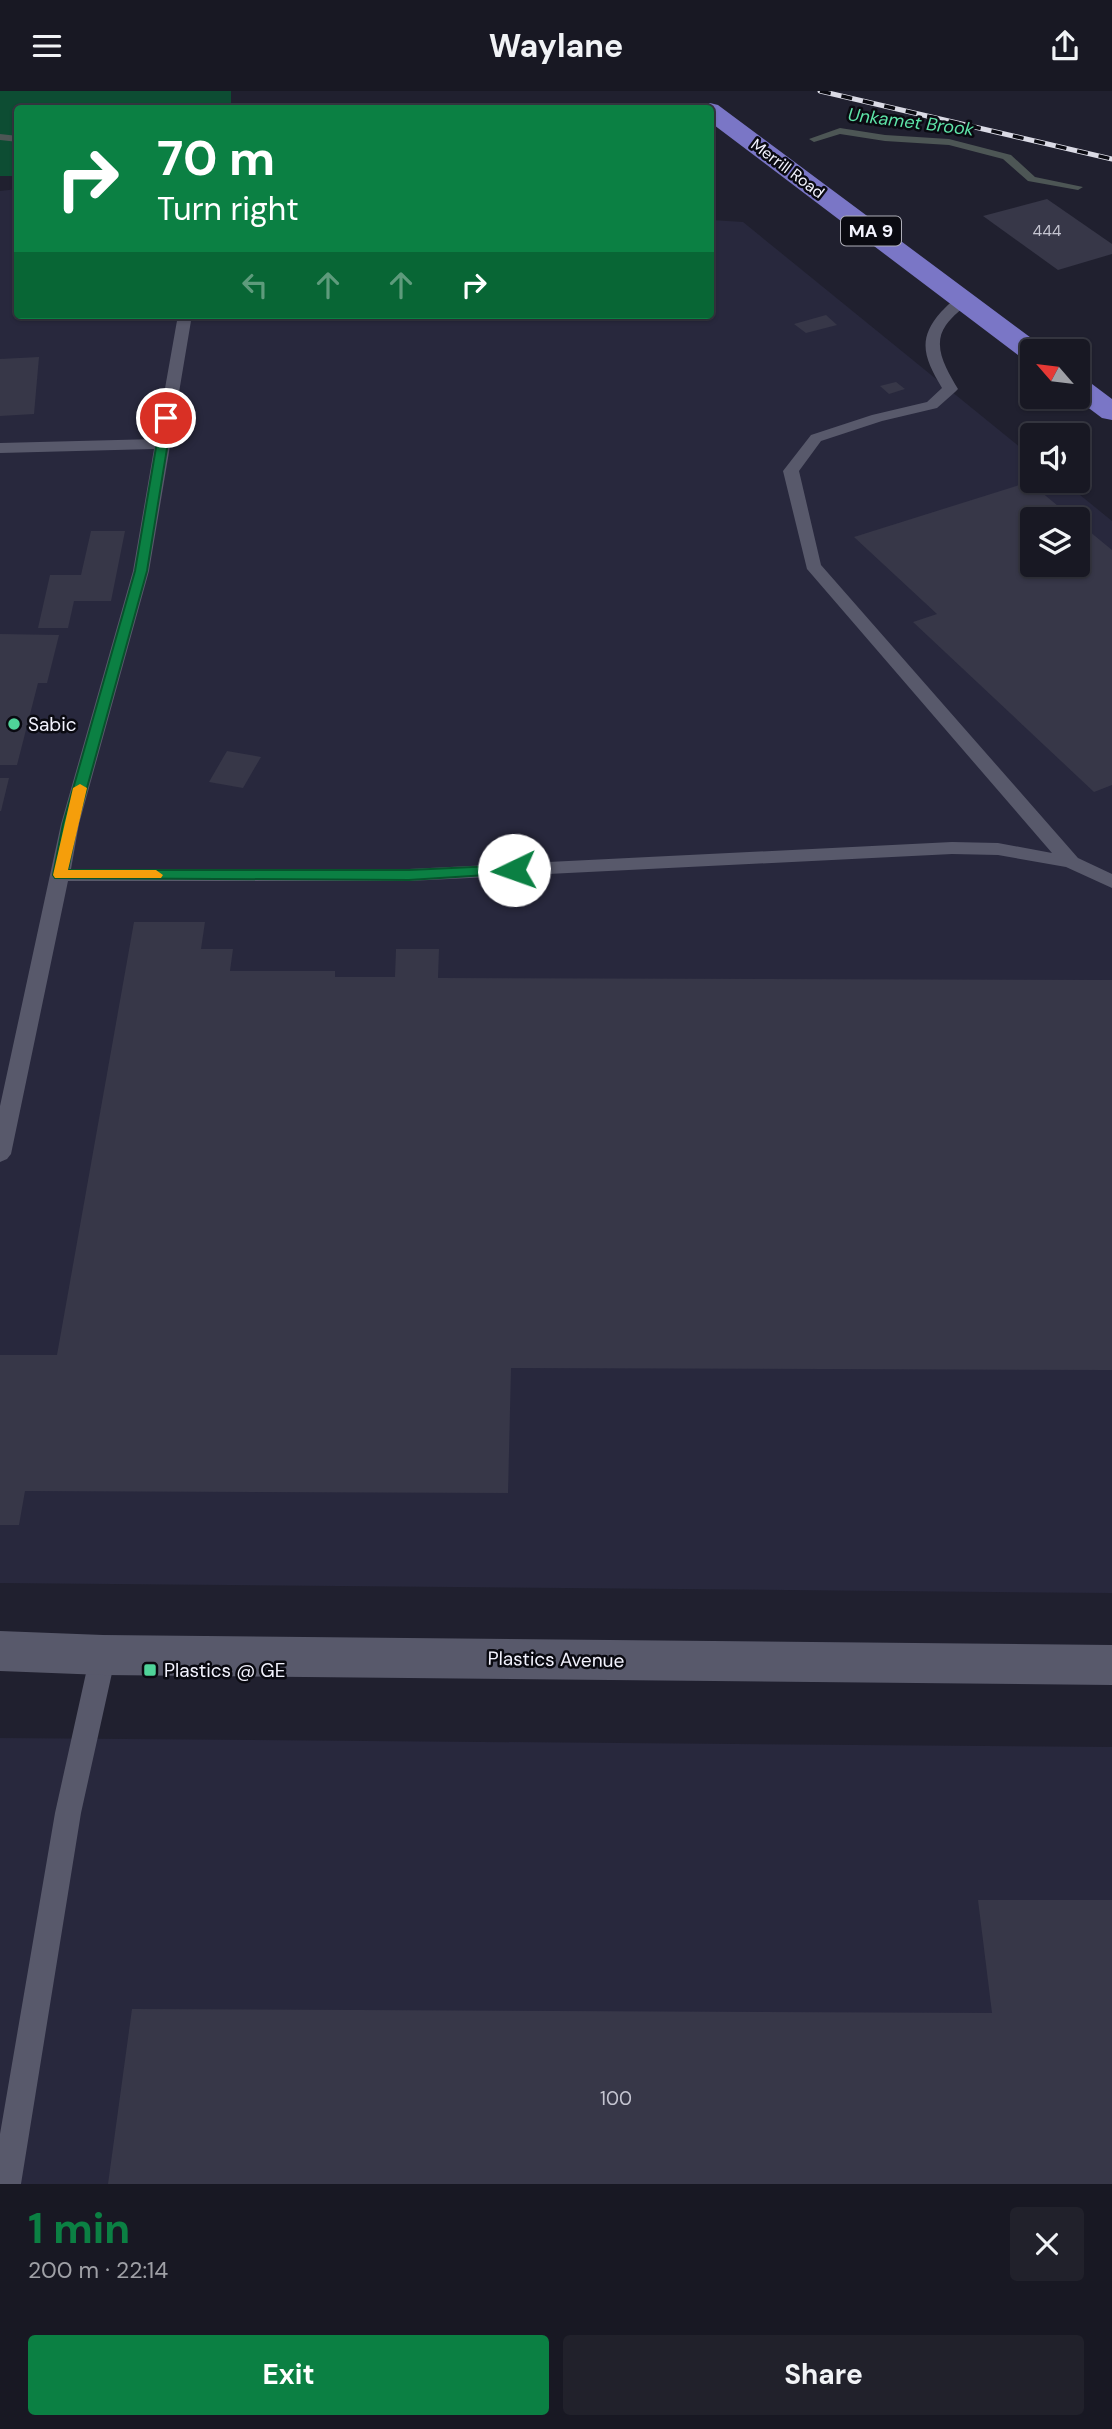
<!DOCTYPE html>
<meta charset="utf-8">
<style>
:root{--surface:#181823;--page:#21212b;--text:#f1f3f6;--muted:#9fa0a6;--line:#363741;--accent:#0b8043}
body{margin:0;font-family:"DM Sans",sans-serif;background:var(--page);color:var(--text);height:100vh;display:flex;flex-direction:column;font-size:26px;white-space:nowrap}
*{box-sizing:border-box;margin:0}
p{font-size:23px;color:var(--muted)}
.icon{flex:none;width:38px;height:38px;fill:none;stroke:currentColor;stroke-width:2;stroke-linecap:round;stroke-linejoin:round}
.map{position:relative;height:2093px;overflow:hidden}
.panel{display:flex;flex-direction:column;background:var(--surface);flex:1}
.panel>*{flex:none}
.hud{position:absolute;left:14px;top:14px;width:700px;height:214px;border-radius:7px;box-shadow:0 2px 5px #0004,0 0 0 2px var(--line);background:#0b8043;color:#fff;overflow:hidden}
.needle{width:46px;rotate:298deg}
.buttons{position:absolute;left:1020px;top:248px;display:grid;gap:14px}
.buttons a{display:grid;place-items:center;width:70px;height:70px;border-radius:7px;background:var(--surface);box-shadow:0 2px 5px #0004,0 0 0 2px var(--line);font-size:35px}
.pin{position:absolute;display:grid;place-items:center;width:60px;height:60px;color:#fff;margin:-30px;border:4px solid #fff;border-radius:50%;box-shadow:0 2px 7px #0007}
.me{position:absolute;width:77px;margin:-38px;rotate:267deg;stroke-linejoin:round;filter:drop-shadow(0 0 5px #0008)}
.turn{display:flex;align-items:center;gap:24px;height:147px;padding:0 28px;font-size:32px}
.turn .icon{width:91px;height:91px;stroke-width:2.5}
.turn b{display:block;font-size:49px;line-height:60px}
.lanes{display:flex;align-items:center;height:66px;padding:0 28px;background:#0003;justify-content:center;gap:35px;direction:ltr}
.lanes .off{opacity:.35}
.round{display:grid;place-items:center;flex:none;width:74px;height:74px;border-radius:7px;background:var(--page)}
.headline{display:flex;align-items:center;justify-content:space-between;height:119px;padding:0 28px}
h1{font-size:42px;font-weight:700;line-height:52px;color:var(--accent)}
.cta{display:flex;gap:14px;margin-top:auto;padding:14px 28px}
.cta a{flex:1;height:80px;border-radius:7px;background:var(--accent);color:#fff;font-size:28px;font-weight:700;line-height:80px;text-align:center}
.cta a+a{background:var(--page);color:var(--text)}
header{display:flex;justify-content:space-between;align-items:center;height:91px;padding:0 28px;background:var(--surface);font-size:32px;font-weight:700}
.map>svg:first-child{display:block}
</style>
<header><svg class="icon" aria-label="menu" viewBox="0 0 24 24"><path d="M4 6h16M4 12h16M4 18h16"/></svg>Waylane<svg class="icon" aria-label="share" viewBox="0 0 24 24"><path d="M12 15V3M7 8l5-5 5 5M5 13v7h14v-7"/></svg></header>
<div class="map">
<svg width="1112" height="2093" viewBox="0 0 1112 2093">
<rect width="100%" height="100%" fill="#20202f"/>
<!-- built -->
<g fill="#28283d" fill-rule="evenodd">
<path d="M17,98L18,224H710L711,129L743,131L1032,366V390H1063L1112,430V1502L0,1492V100ZM1032,429H1078V474H1032Z"/>
<polygon points="0,1647 1112,1656 1112,2093 0,2093"/>
</g>
<!-- green -->
<polygon fill="#0d4d33" points="0,0 231,0 231,17 18,18 17,85 0,85"/>
<g fill="none" stroke-linecap="round" stroke-linejoin="round">
<!-- stream -->
<g fill="#4d5655" fill-rule="evenodd">
<polygon points="840,37 885,44 949,48 1011,64 1035,86 1083,96 1078,99 1028,90 1003,68 949,54 885,50 840,43 814,51 809,48"/>
<polygon points="0,43 18,45 18,51 0,49"/>
</g>
</g>
<!-- building -->
<g fill="#373748">
<polygon points="1047,108 1112,153 1112,163 1058,179 983,125"/>
<polygon points="826,224 837,234 806,242 794,233"/>
<polygon points="39,266 34,323 0,325 0,268"/>
<polygon points="896,291 905,298 889,303 880,295"/>
<polygon points="1029,391 1075,429 1032,429 1032,474 1078,474 1078,431 1112,459 1112,694 1094,701 913,531 937,523 854,446"/>
<polygon points="91,440 125,440 111,510 74,510 68,537 38,537 50,484 81,484"/>
<polygon points="0,543 59,544 47,592 38,592 17,674 0,674"/>
<polygon points="227,660 261,666 243,697 209,691"/>
<polygon points="0,687 9,687 1,720 0,720"/>
<polygon points="134,831 205,831 201,858 233,858 230,880 335,880 335,886 395,886 396,858 439,858 438,887 1112,889 1112,1279 511,1277 508,1402 25,1400 19,1434 0,1434 0,1264 57,1264"/>
<polygon points="978,1809 1112,1809 1112,2093 108,2093 132,1918 992,1922"/>
</g>
<g fill="none" stroke-linecap="round" stroke-linejoin="round">
<!-- service -->
<g fill="#58596b" fill-rule="evenodd">
<path d="M963,205L970,209C963,218 953,224 946,234C931,255 947,279 958,298L955,301L937,317L882,330L821,350L799,380L821,474L1078,767L1112,783V797L1066,776L998,764L952,763L409,790H68L11,1063L7,1068L0,1071V1015L61,733L133,480L154,358L0,362V352L156,348L178,224H192L149,480L79,733L71,778H409L952,751L998,752L1052,762L807,478L783,380L811,344L872,324L927,311L942,297C925,268 916,249 941,221C947,215 954,207 963,205Z"/>
<polygon points="103,1553 112,1556 116,1564 81,1722 21,2093 0,2093 0,2043 55,1722 90,1564 94,1556"/>
</g>
<!-- minor -->
<polygon fill="#58596b" fill-rule="evenodd" points="0,1540 103,1544 1112,1554 1112,1594 103,1584 0,1580"/>
<!-- trunk -->
<g fill="#7a76c6" fill-rule="evenodd">
<polygon points="710,12 718,14 1042,255 1045,261 1032,261 1032,269 1022,267 710,31 710,18 699,18"/>
<polygon points="1078,288 1088,290 1112,308 1112,329 1102,327 1074,306 1078,306"/>
</g>
<defs>
<polyline id="rail" points="820,0 1112,68"/>
</defs>
<!-- rail casing -->
<use href="#rail" stroke="#dadae5" stroke-width="5"/>
<!-- rail -->
<use href="#rail" stroke="#0a0a11" stroke-width="3.5" stroke-dasharray="11" stroke-linecap="butt"/>
</g>
<!-- route -->
<polygon fill="#0b8043" stroke="#07532c" stroke-width="2" points="166,323 172,327 147,480 77,733 68,779 409,779 514,774 521,779 519,782 409,789 55,787 53,784 63,733 135,480 161,327"/>
<!-- slow -->
<polygon fill="#f59e0b" points="80,693 87,697 68,779 156,779 163,784 161,787 55,787 53,784 73,697"/>
<!-- markers -->
<g fill="#4fd399" stroke="#0a0a11" stroke-width="2.5">
<circle cx="14" cy="633" r="7"/>
<rect x="143" y="1572" width="14" height="14" rx="3.5"/>
</g>
<g text-anchor="middle" stroke-width="5" stroke-linejoin="round" paint-order="stroke">
<!-- far-street labels -->
<g font-size="16" fill="#f3f3fe" stroke="#0a0a11">
<text transform="translate(788 77) rotate(37)" y="6">Merrill Road</text>
</g>
<!-- number labels -->
<g font-size="16" fill="#c4c4d0">
<text x="1047" y="145">444</text>
</g>
<!-- far-water labels -->
<g font-size="18" font-style="italic" fill="#5ee4a8" stroke="#0a0a11">
<text transform="translate(911 31) rotate(7)" y="6">Unkamet Brook</text>
</g>
<!-- shield labels -->
<rect fill="#0a0a11" stroke="#adadb7" stroke-width="2" x="841" y="125.5" width="60" height="29" rx="5"/>
<g font-size="18" font-weight="bold" fill="#f3f3fe">
<text x="871" y="146">MA 9</text>
</g>
<!-- poi labels -->
<g font-size="19" fill="#f3f3fe" stroke="#0a0a11" text-anchor="start">
<text x="28" y="640">Sabic</text>
<text x="164" y="1586">Plastics @ GE</text>
</g>
<!-- street labels -->
<g font-size="19" fill="#f3f3fe" stroke="#0a0a11">
<text transform="translate(556 1568) rotate(1)" y="7">Plastics Avenue</text>
</g>
<!-- near-number labels -->
<g font-size="19" fill="#c4c4d0">
<text x="616" y="2014">100</text>
</g>
</g>
</svg>
<div class="buttons">
<a><svg class="needle" viewBox="-14 -14 28 28"><path d="M0-13l5 13h-10z" fill="#e53935"/><path d="M0 13l5-13h-10z" fill="#9fa0a6"/></svg></a>
<a><svg class="icon" aria-label="sound" viewBox="0 0 24 24"><path d="M4 9h4l5-4v14l-5-4H4zM17 9q2 3 0 6"/></svg></a>
<a><svg class="icon" aria-label="layers" viewBox="0 0 24 24"><path d="M12 4l9 5-9 5-9-5zM3 14l9 5 9-5"/></svg></a>
</div>
<div class="pin" style="left:166px;top:327px;background:#d93025"><svg class="icon" aria-label="arrive" viewBox="0 0 24 24"><path d="M6 21V4h12l-3 4 3 4H6"/></svg></div>
<svg class="me" style="left:514px;top:779px" viewBox="-20 -20 40 40"><circle r="19" fill="#fff"/><path d="M0-13L10 11 0 6-10 11z" fill="#0b8043"/></svg>
<div class="hud">
<div class="turn"><svg class="icon" aria-label="right" viewBox="0 0 24 24"><path d="M7 20v-9h11M14 6l5 5-5 5"/></svg><div><b>70 m</b>Turn right</div></div>
<div class="lanes"><svg class="icon off" aria-label="left" viewBox="0 0 24 24"><path d="M17 20v-9H6M10 6l-5 5 5 5"/></svg><svg class="icon off" aria-label="ahead" viewBox="0 0 24 24"><path d="M12 20V5M6 11l6-6 6 6"/></svg><svg class="icon off" aria-label="ahead" viewBox="0 0 24 24"><path d="M12 20V5M6 11l6-6 6 6"/></svg><svg class="icon" aria-label="right" viewBox="0 0 24 24"><path d="M7 20v-9h11M14 6l5 5-5 5"/></svg></div>
</div>
</div>
<section class="panel">
<div class="headline"><div><h1>1 min</h1><p>200 m · 22:14</p></div><a class="round"><svg class="icon" aria-label="close" viewBox="0 0 24 24"><path d="M6 6l12 12M18 6L6 18"/></svg></a></div>
<div class="cta"><a>Exit</a><a>Share</a></div>
</section>
